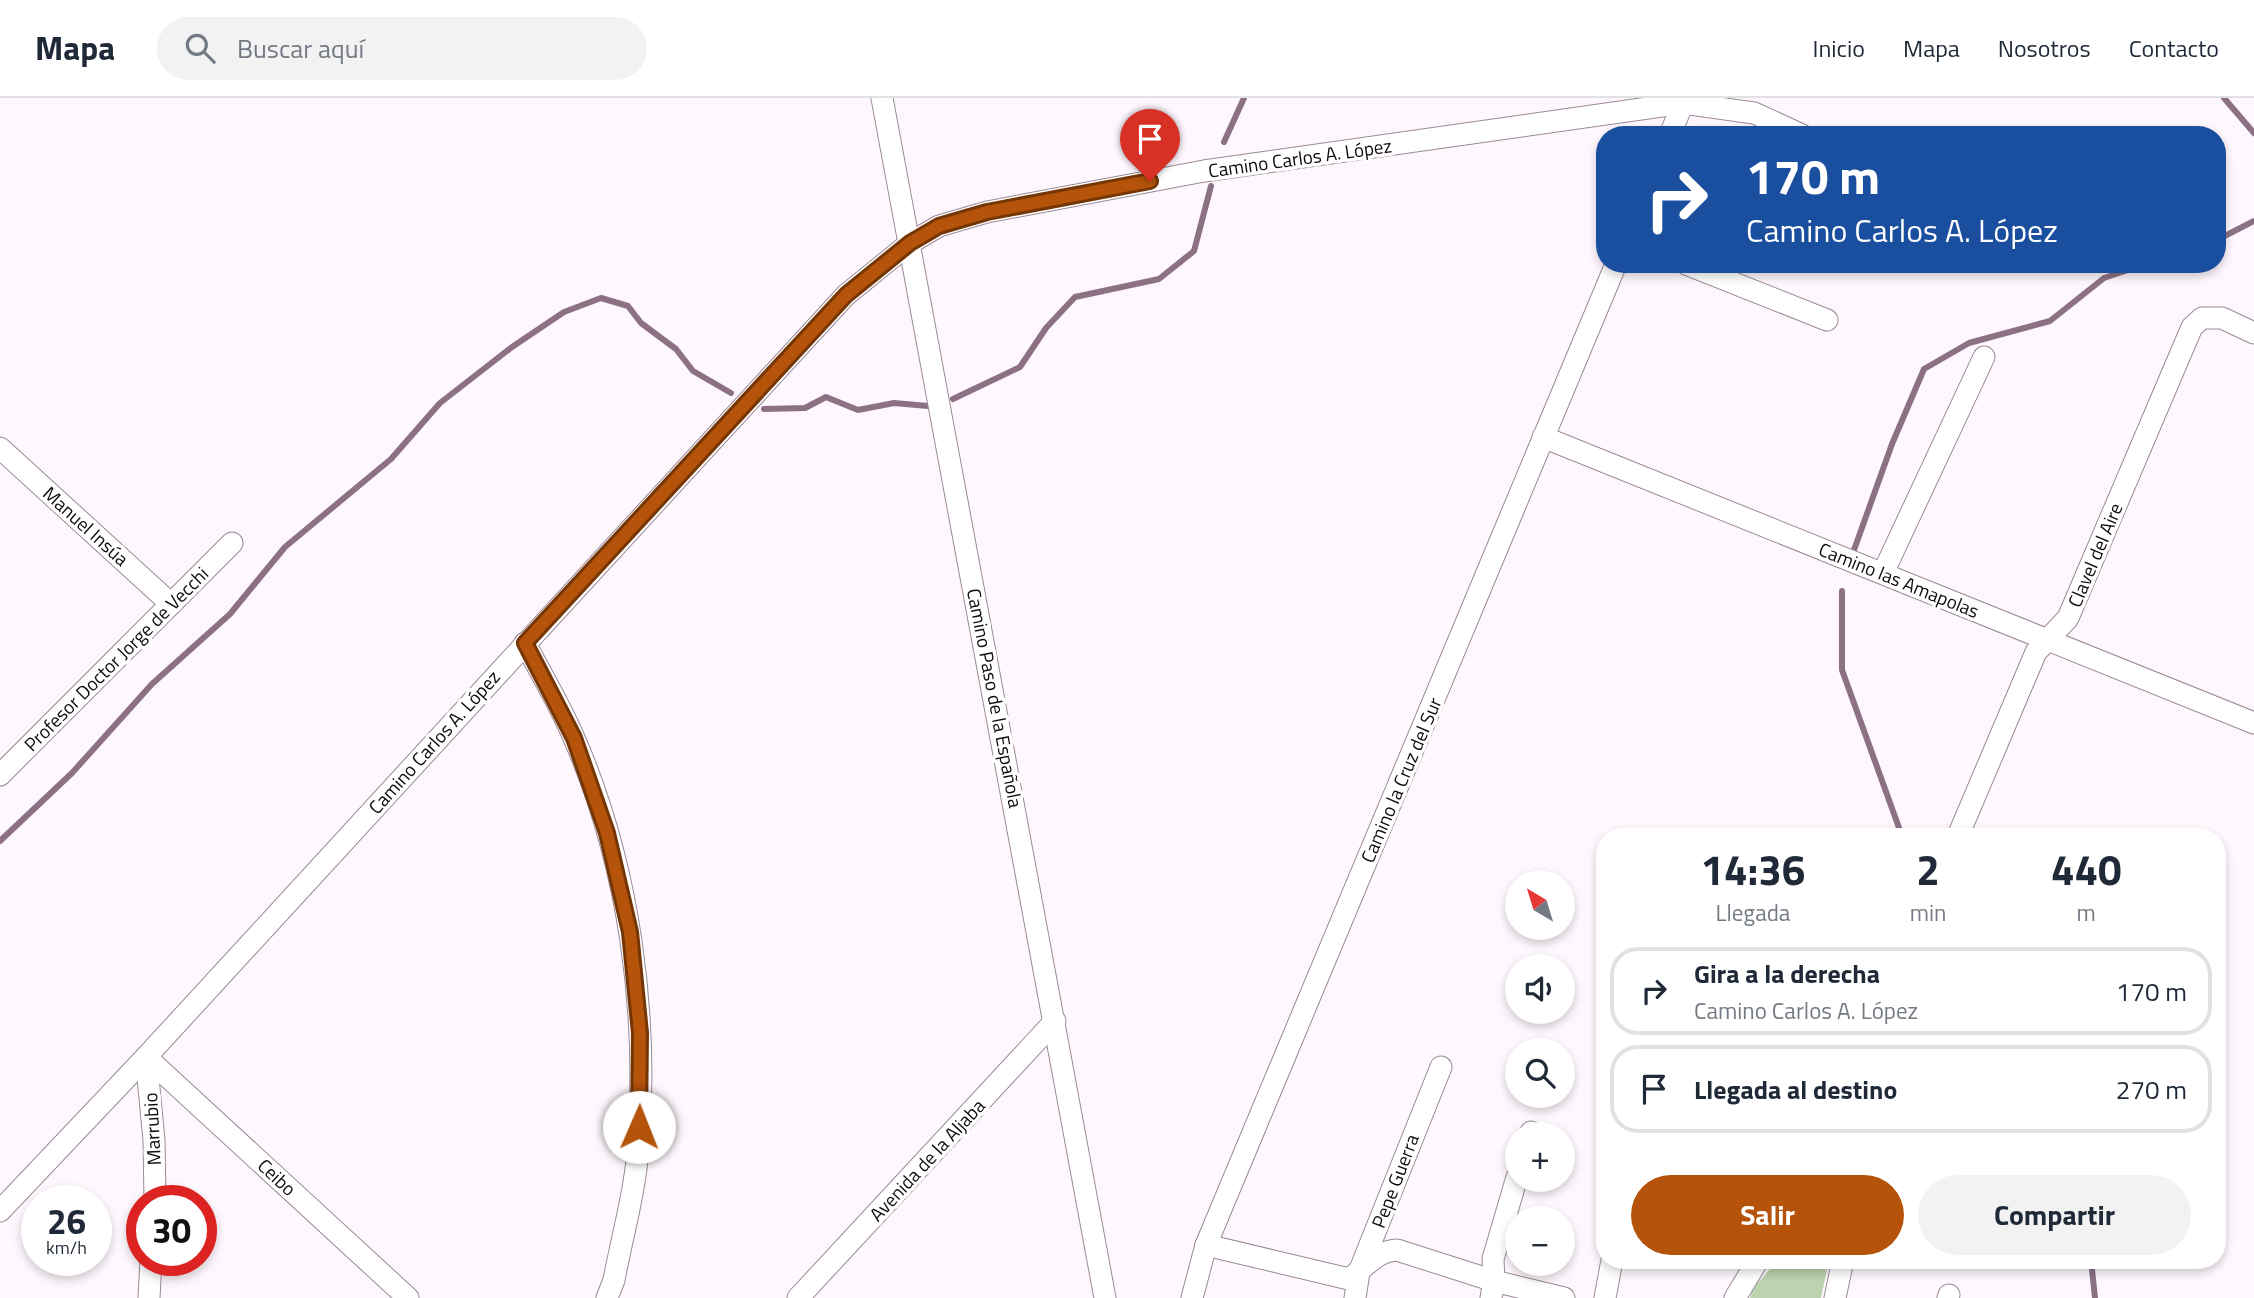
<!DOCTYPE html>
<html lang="es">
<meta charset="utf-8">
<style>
:root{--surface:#fff;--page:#f2f2f3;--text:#1f2937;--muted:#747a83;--line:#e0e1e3;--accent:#b45309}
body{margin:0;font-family:"Titillium Web",sans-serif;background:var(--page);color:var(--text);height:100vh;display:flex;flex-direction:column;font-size:26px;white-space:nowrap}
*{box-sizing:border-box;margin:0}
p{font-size:23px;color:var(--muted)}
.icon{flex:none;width:38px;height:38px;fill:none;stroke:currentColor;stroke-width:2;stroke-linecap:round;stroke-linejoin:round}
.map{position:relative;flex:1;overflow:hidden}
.drawer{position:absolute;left:1596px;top:730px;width:630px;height:441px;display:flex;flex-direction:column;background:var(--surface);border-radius:28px;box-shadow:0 4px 10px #0003}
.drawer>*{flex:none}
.top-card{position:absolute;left:1596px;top:28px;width:630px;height:147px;border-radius:28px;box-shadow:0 4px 10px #0003;background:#1a4fa0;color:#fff;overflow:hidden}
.needle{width:46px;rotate:322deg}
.controls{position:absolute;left:1505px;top:772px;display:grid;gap:14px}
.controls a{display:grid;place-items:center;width:70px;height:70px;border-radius:50%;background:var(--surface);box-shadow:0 4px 10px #0003;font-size:35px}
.speed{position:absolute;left:21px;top:1087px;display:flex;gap:14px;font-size:35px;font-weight:700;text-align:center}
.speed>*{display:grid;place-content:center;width:91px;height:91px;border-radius:50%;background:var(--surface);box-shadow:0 4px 10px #0003;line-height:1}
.speed small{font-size:18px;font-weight:400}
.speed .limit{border:10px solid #d22;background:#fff;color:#111}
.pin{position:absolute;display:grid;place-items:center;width:60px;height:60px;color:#fff;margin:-72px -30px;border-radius:50% 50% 50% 0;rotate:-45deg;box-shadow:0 0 7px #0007}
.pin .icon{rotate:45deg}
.me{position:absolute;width:77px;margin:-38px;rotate:1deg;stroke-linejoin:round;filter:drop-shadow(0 0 5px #0008)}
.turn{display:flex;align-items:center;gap:24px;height:147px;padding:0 35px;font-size:32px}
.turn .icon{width:91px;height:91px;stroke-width:2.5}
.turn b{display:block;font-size:49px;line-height:60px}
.eta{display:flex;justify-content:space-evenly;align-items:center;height:119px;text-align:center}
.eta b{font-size:42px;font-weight:700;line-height:49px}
.cta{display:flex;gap:14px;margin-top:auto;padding:14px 35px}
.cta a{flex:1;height:80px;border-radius:42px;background:var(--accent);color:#fff;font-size:28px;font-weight:700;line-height:80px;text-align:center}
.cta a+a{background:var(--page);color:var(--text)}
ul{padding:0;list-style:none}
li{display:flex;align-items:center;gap:21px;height:88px;margin:0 14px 10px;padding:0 21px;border:4px solid var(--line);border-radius:28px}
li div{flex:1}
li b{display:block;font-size:26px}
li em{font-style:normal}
header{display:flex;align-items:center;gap:42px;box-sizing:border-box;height:98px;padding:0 35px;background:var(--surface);border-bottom:2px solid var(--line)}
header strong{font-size:33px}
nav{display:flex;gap:38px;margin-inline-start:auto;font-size:24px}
.search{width:490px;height:63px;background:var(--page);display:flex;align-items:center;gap:18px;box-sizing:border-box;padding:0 24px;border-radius:38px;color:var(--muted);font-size:26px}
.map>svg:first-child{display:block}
</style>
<header>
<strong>Mapa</strong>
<div class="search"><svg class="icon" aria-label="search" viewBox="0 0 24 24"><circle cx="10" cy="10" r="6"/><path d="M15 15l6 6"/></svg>Buscar aquí</div>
<nav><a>Inicio</a><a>Mapa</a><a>Nosotros</a><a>Contacto</a></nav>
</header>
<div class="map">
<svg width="2254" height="1200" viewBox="0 0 2254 1200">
<rect width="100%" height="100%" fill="#fef7fd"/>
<!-- green -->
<polygon fill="#bdd2af" points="1778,1162 1829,1162 1821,1200 1750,1200 1753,1190"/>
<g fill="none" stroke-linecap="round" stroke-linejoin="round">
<!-- stream -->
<g stroke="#8c7185" stroke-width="6">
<polyline points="2224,0 2254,35"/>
<polyline points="1224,44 1244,0"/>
<polyline points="2217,142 2254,123"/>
<polyline points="953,301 1020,269 1046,230 1075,199 1159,181 1194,153 1211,88"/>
<polyline points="764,311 805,310 826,299 858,312 894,305 928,308"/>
<polyline points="1854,452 1892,346 1924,271 1969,245 2050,223 2104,180 2146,166"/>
<polyline points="1842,493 1842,572 1902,738"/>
<polyline points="0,743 72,675 152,586 230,516 285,449 391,361 440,305 512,249 564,214 601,200 628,208 641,225 676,251 693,273 731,295"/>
<polyline points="2091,1162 2095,1200"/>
</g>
<defs>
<g id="minor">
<polyline points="882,0 1105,1200"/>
<polyline points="1670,37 1685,0"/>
<polyline points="1686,166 1827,222"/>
<polyline points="1543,339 2254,625"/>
<polyline points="0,350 171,506"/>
<polyline points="1883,475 1984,259"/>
<path d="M525,545C541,576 560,607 574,640C629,766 649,914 638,1051C635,1094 622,1139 614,1182L607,1200"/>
<polyline points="0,677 232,445"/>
<polyline points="1958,738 2036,554 2068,520 2192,229 2202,220 2222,220 2254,235"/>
<polyline points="146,959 408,1200"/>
<polyline points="146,959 154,1042 155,1102"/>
<polyline points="1530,1036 1531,1034"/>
<polyline points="0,1113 146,959 846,197 910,145 939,128 987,114 1204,73 1683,5 1754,15 1802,37"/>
<path d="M1206,1147L1349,1181C1366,1169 1376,1153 1397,1152L1494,1183L1564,1200"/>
<polyline points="149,1200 151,1162"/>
<polyline points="798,1200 1055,923"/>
<polyline points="1192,1200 1206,1147 1616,166"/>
<polyline points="1355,1200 1359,1174 1441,969"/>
<polyline points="1491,1200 1494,1183 1493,1161 1517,1079"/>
<polyline points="1605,1200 1612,1162"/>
<polyline points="1735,1200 1758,1162"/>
<polyline points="1835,1200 1843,1162"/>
<polyline points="1948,1200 1949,1197"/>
</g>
</defs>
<!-- minor casing -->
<use href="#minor" stroke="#9a8a96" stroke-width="23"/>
<!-- minor -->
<use href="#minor" stroke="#fff" stroke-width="21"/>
</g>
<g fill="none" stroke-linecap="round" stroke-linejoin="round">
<defs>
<polyline id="route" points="639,1029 640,935 630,834 607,735 574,640 525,545 846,197 910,145 939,128 987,114 1150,83"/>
</defs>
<!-- route casing -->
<use href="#route" stroke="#753606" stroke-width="18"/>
<!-- route -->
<use href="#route" stroke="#b45309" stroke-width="12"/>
</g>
<g text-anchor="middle" stroke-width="7" stroke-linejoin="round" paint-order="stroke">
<!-- street labels -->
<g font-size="19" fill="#100b0f" stroke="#fff">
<text transform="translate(1300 60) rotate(-8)" y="7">Camino Carlos A. López</text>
<text transform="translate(86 428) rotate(42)" y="7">Manuel Insúa</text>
<text transform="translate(2095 457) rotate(-67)" y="7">Clavel del Aire</text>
<text transform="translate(1899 482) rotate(22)" y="7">Camino las Amapolas</text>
<text transform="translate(116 561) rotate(-45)" y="7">Profesor Doctor Jorge de Vecchi</text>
<text transform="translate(995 600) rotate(79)" y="7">Camino Paso de la Española</text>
<text transform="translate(434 644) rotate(-48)" y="7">Camino Carlos A. López</text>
<text transform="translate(1401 682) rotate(-67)" y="7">Camino la Cruz del Sur</text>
<text transform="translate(152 1031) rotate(-93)" y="7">Marrubio</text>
<text transform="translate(927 1062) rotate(-47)" y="7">Avenida de la Aljaba</text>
<text transform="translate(277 1079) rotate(43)" y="7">Ceibo</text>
<text transform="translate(1395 1083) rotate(-69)" y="7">Pepe Guerra</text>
</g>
</g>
</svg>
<div class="controls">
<a><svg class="needle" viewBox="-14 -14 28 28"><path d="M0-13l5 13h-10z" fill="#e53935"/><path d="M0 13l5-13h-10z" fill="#747a83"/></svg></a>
<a><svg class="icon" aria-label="sound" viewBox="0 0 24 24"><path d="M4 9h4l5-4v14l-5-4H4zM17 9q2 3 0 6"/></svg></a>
<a><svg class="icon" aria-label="search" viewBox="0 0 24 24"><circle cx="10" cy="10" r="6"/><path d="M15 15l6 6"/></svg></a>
<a>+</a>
<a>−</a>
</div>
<div class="speed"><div>26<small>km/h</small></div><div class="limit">30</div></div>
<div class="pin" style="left:1150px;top:83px;background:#d93025"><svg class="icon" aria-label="arrive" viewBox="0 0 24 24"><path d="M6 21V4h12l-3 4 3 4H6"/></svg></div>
<svg class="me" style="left:639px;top:1029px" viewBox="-20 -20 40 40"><circle r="19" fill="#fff"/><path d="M0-13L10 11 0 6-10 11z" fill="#b45309"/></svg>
<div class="top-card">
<div class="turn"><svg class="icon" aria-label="right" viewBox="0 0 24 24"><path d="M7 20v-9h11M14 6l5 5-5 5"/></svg><div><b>170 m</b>Camino Carlos A. López</div></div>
</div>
<section class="drawer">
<div class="eta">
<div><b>14:36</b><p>Llegada</p></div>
<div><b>2</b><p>min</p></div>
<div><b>440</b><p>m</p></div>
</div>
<ul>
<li><svg class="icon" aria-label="right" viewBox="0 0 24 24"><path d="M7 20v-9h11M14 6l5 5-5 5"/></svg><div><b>Gira a la derecha</b><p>Camino Carlos A. López</p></div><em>170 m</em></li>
<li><svg class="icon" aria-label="arrive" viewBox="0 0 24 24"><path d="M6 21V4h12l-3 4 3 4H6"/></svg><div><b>Llegada al destino</b></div><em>270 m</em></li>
</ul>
<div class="cta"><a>Salir</a><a>Compartir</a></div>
</section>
</div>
